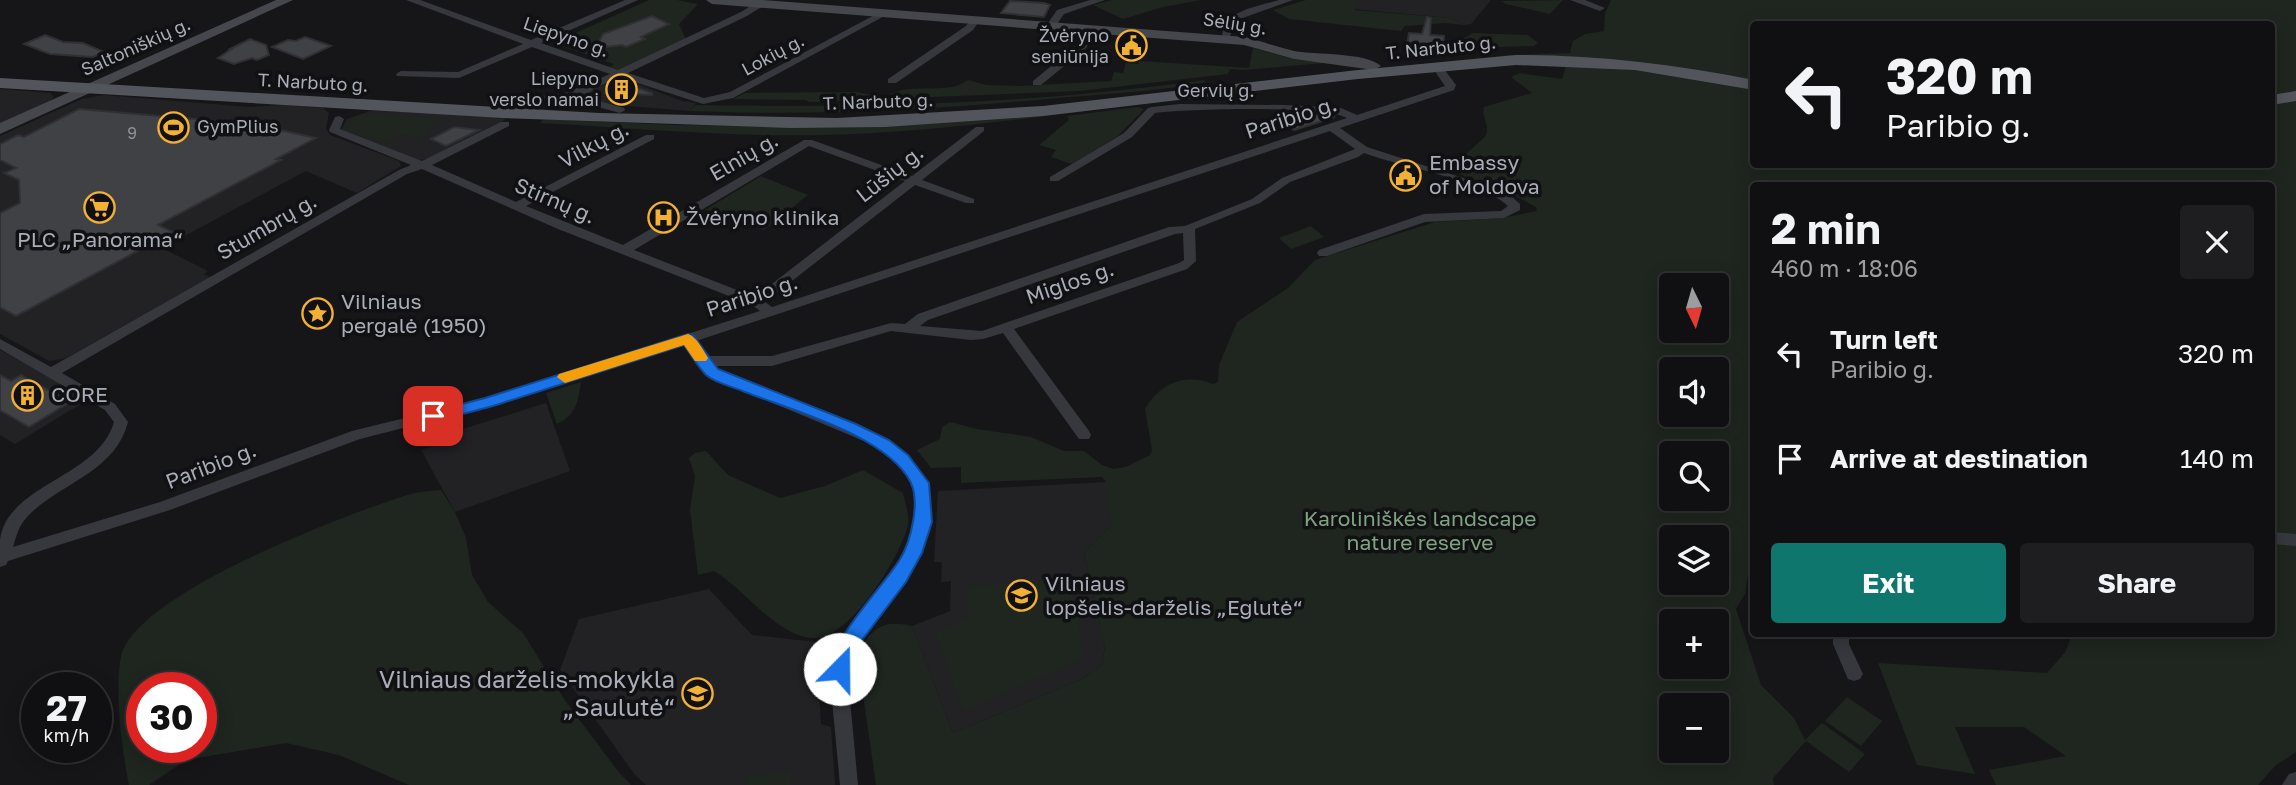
<!DOCTYPE html>
<meta charset="utf-8">
<style>
:root{--surface:#101012;--page:#1e1e20;--text:#f1f3f6;--muted:#9c9d9f;--line:#303032;--accent:#0f766e}
body{margin:0;font-family:"Golos Text",sans-serif;background:var(--page);color:var(--text);height:100vh;display:flex;flex-direction:column;font-size:26px;white-space:nowrap}
*{box-sizing:border-box;margin:0}
p{font-size:23px;color:var(--muted)}
.icon{flex:none;width:38px;height:38px;fill:none;stroke:currentColor;stroke-width:2;stroke-linecap:round;stroke-linejoin:round}
.map{position:relative;flex:1;overflow:hidden}
.panel{position:absolute;left:1750px;top:182px;width:525px;height:455px;display:flex;flex-direction:column;background:var(--surface);border-radius:7px;box-shadow:0 4px 18px #0003,0 0 0 2px var(--line)}
.panel>*{flex:none}
.top-card{position:absolute;left:1750px;top:21px;width:525px;height:147px;border-radius:7px;box-shadow:0 4px 18px #0003,0 0 0 2px var(--line);background:#101012;color:var(--text);overflow:hidden}
.needle{width:46px;rotate:175deg}
.tools{position:absolute;left:1659px;top:273px;display:grid;gap:14px}
.tools a{display:grid;place-items:center;width:70px;height:70px;border-radius:7px;background:var(--surface);box-shadow:0 4px 18px #0003,0 0 0 2px var(--line);font-size:35px}
.speed{position:absolute;left:21px;top:672px;display:flex;gap:14px;font-size:35px;font-weight:700;text-align:center}
.speed>*{display:grid;place-content:center;width:91px;height:91px;border-radius:50%;background:var(--surface);box-shadow:0 4px 18px #0003,0 0 0 2px var(--line);line-height:1}
.speed small{font-size:18px;font-weight:400}
.speed .limit{border:10px solid #d22;background:#fff;color:#111}
.pin{position:absolute;display:grid;place-items:center;width:60px;height:60px;color:#fff;margin:-30px;border-radius:14px;box-shadow:0 4px 10px #0006}
.me{position:absolute;width:77px;margin:-38px;rotate:22deg;stroke-linejoin:round;filter:drop-shadow(0 0 5px #0008)}
.turn{display:flex;align-items:center;gap:24px;height:147px;padding:0 21px;font-size:32px}
.turn .icon{width:91px;height:91px;stroke-width:2.5}
.turn b{display:block;font-size:49px;line-height:60px}
.round{display:grid;place-items:center;flex:none;width:74px;height:74px;border-radius:7px;background:var(--page)}
.overview{display:flex;align-items:center;justify-content:space-between;height:119px;padding:0 21px}
h1{font-size:42px;font-weight:700;line-height:52px}
.action{display:flex;gap:14px;margin-top:auto;padding:14px 21px}
.action a{flex:1;height:80px;border-radius:7px;background:var(--accent);color:#fff;font-size:28px;font-weight:700;line-height:80px;text-align:center}
.action a+a{background:var(--page);color:var(--text)}
ul{padding:0;list-style:none}
li{display:flex;align-items:center;gap:21px;height:105px;padding:0 21px}
li div{flex:1}
li b{display:block;font-size:26px}
li em{font-style:normal}
.map>svg:first-child{display:block}
</style>
<div class="map">
<svg width="2296" height="785" viewBox="0 0 2296 785">
<rect width="100%" height="100%" fill="#161618"/>
<!-- built -->
<g fill="#222225">
<polygon points="1356,0 1491,0 1471,24 1465,25 1450,18 1354,9"/>
<polygon points="622,78 682,101 696,103 690,111 603,104 588,100 586,93 589,90"/>
<polygon points="0,89 50,93 54,97 49,102 0,124"/>
<polygon points="103,95 249,107 282,105 323,108 329,113 326,128 330,135 399,161 401,166 357,193 306,171 162,248 208,271 204,274 210,277 66,358 49,361 0,334 0,136 82,99"/>
<polygon points="370,111 438,112 508,116 502,122 432,158 419,160 341,130 347,119"/>
<polygon points="0,350 63,383 89,399 15,444 0,435"/>
<polygon points="546,403 570,471 455,512 421,450 442,443 441,436"/>
<polygon points="1107,482 1111,526 1084,553 1105,647 1102,665 1082,679 953,733 912,626 950,611 951,581 941,582 942,562 934,562 938,491"/>
<polygon points="709,589 752,635 816,642 821,724 831,727 835,785 646,785 635,775 560,670 579,619"/>
</g>
<!-- green -->
<g fill="#1e261f" fill-rule="evenodd">
<polygon points="649,0 677,0 698,4 679,24 686,39 621,71 610,67 614,64 553,43"/>
<polygon points="1112,0 1201,0 1163,7 1123,19 1093,5"/>
<polygon points="1306,0 1356,0 1355,10 1450,18 1465,25 1445,23 1405,26 1401,31 1289,19 1273,10"/>
<polygon points="1563,0 1550,14 1506,4 1501,1"/>
<path d="M1611,0H2296V752L2275,766L2258,785H1996L1989,770L2066,756L2024,727H1955L1975,774L1917,765L1878,663L2047,673L2066,651L2072,634H2272V186H1754V535L1745,594L1736,609L1761,685L1794,718L1805,740L1822,723L1865,754L1849,772L1806,741L1773,778L1774,785H876L857,653C873,629 881,619 912,626L953,733L1082,679L1102,665L1105,647L1084,553L1111,526L1106,482L1102,477L961,483V467L931,468L917,450L940,439L942,427L950,422L977,429L1031,437L1064,451H1084L1102,465L1113,469L1126,467L1150,455L1152,450L1145,409C1160,383 1185,373 1213,384L1218,382L1219,365L1237,322L1288,288L1315,260L1435,222L1502,218L1537,211L1536,207L1512,194L1449,170C1458,158 1482,142 1486,135C1490,125 1481,116 1484,107L1532,93L1511,77L1519,73L1562,79L1569,57L1392,67L1511,55L1570,53L1573,41L1585,34L1604,31L1605,13ZM1754,24H2272V164H1754ZM1671,285H1717V331H1671ZM1671,369H1717V415H1671ZM1671,453H1717V499H1671ZM1671,537H1717V583H1671ZM1671,621H1717V667H1671ZM1671,705H1717V751H1671Z"/>
<polygon points="1473,33 1528,35 1538,43 1534,46 1451,48 1450,46"/>
<path d="M1253,48L1297,60L1335,62L1245,70L1230,69L1228,74L1080,91L810,102L805,100L733,99L745,93L856,92L885,97C910,80 945,97 968,80L986,85L1020,86L1111,81L1114,72L1123,73L1126,63L1138,64L1139,61L1249,68Z"/>
<path d="M1203,80L1206,82C1155,92 1100,94 1047,99C929,110 809,116 690,111L695,105C862,108 1037,104 1203,80Z"/>
<polygon points="1138,107 1144,109 1118,136 1072,164 1051,157 1056,150 1039,145 1069,120 1067,116"/>
<path d="M1101,109C1008,121 915,133 821,135C727,137 633,128 540,123L544,119L675,125L833,126Z"/>
<polygon points="369,114 440,119 427,129 432,131 420,138 401,134 383,143 347,130 346,124 360,116"/>
<polygon points="761,176 808,195 764,230 705,210"/>
<polygon points="1311,226 1324,237 1291,249 1279,238"/>
<path d="M581,382C578,402 576,415 557,424L546,393Z"/>
<path d="M706,451L728,475L780,498L825,486L863,470L903,493C905,503 910,516 908,525C900,557 852,636 816,638C779,640 744,588 714,571L698,575L690,510L695,476L689,458L695,453Z"/>
<path d="M441,490L455,512L466,538L472,575L488,602L523,633L564,699L617,770L631,785H409L339,755L286,743L186,760L149,785H129C122,751 114,691 121,657C134,594 345,515 404,496C415,492 429,491 441,490ZM142,688H201V747H142Z"/>
<polygon points="1070,578 1083,652 1079,660 964,711 935,633 969,619 969,587"/>
<polygon points="1847,697 1882,721 1861,746 1825,721"/>
<polygon points="792,772 790,785 746,785 748,775"/>
</g>
<!-- building -->
<g fill="#404145" stroke="#303034" stroke-width="2">
<polygon points="1010,1 1044,3 1050,5 1044,17 1001,13"/>
<polygon points="652,16 669,24 641,37 645,39 626,47 622,45 606,47 598,44 603,34"/>
<polygon points="1427,17 1431,18 1430,35 1444,36 1443,47 1407,44 1409,33 1422,34"/>
<polygon points="45,35 63,42 83,43 104,52 93,57 50,54 24,44"/>
<polygon points="305,37 331,46 303,59 272,47 288,40 296,41"/>
<polygon points="250,39 266,45 269,55 257,60 252,58 234,64 218,58 230,50 228,50"/>
<polygon points="623,83 652,93 652,95 606,93"/>
<polygon points="79,109 253,124 316,138 276,159 281,160 158,225 173,232 16,316 0,307 0,213 20,203 19,180 4,173 16,168 0,160 0,144 18,135 24,137"/>
<polygon points="1298,114 1318,115 1335,117 1294,130 1284,121"/>
<polygon points="454,127 479,130 446,146 431,139"/>
<polygon points="0,375 11,381 21,375 70,402 29,427 0,410"/>
</g>
<g fill="none" stroke-linecap="round" stroke-linejoin="round">
<!-- street -->
<g fill="#37383d" fill-rule="evenodd">
<polygon points="406,0 420,0 531,40 625,0 638,0 541,43 618,70 741,12 757,2 763,2 763,6 747,16 628,73 704,98 730,92 882,11 890,13 733,98 703,104 619,77 593,89 587,95 588,98 624,108 625,110 620,113 580,102 577,96 567,99 504,105 504,101 508,100 565,93 610,74 532,47 459,78 397,76 396,74 401,71 458,72 523,44"/>
<polygon points="1090,0 1105,0 1064,14 1054,28 1046,26 1057,10"/>
<path d="M1279,0H1293L1237,20L1233,25L1229,41H1223C1217,11 1257,7 1279,0Z"/>
<polygon points="1570,0 1585,0 1605,8 1600,11"/>
<polygon points="972,18 980,20 973,30 896,83 888,83 888,79 966,26"/>
<polygon points="1092,27 1100,29 1085,49 1041,85 1033,85 1033,81 1077,45"/>
<path d="M1437,64L1441,65L1456,85L1454,90L1340,128L1367,147L1494,188L1511,196L1520,204V210L1504,218L1425,222L1327,256H1319L1317,253L1319,250L1424,214L1501,211L1508,206C1478,178 1404,168 1364,153L1358,157L1290,182L1260,203L1195,229L1196,261L1187,269L1014,329L1089,431L1091,435L1089,439H1079L1003,333L983,339L971,340L891,331L772,366H715L718,370L881,436L907,455L928,483L931,522L921,553L905,580L852,651L849,689L858,785H840L831,689L835,649L905,552L915,522L913,484L897,463L871,444L708,376L685,345L493,405L360,439L170,510L8,561L6,565L0,567C0,558 0,549 0,540C7,484 98,478 114,422L105,410L0,349V339L51,367L399,170L411,165L330,132L329,130L335,117L339,116L344,119L340,129L422,161L501,122H509V126L432,165L516,202L646,135H654V139L526,206L623,245L804,140H812L912,176L976,127H984V131L922,180L974,199V203H966L915,185L765,302L772,307L1347,118C1323,105 1188,109 1155,113L1132,137L1058,181H1050V177L1124,133L1148,108L1152,107L1180,104L1285,105L1341,108L1357,115L1445,86L1432,67ZM1330,131L1355,149L1282,178L1252,199L1185,226L1169,227L918,314L905,324L891,323L772,356H708L696,341ZM809,146L905,181L755,297L634,250ZM422,169L558,229L752,305L760,311L486,398L352,431L160,502L13,547C16,537 19,525 27,517C59,483 115,473 128,422L115,404L62,373L407,174ZM1183,233L1184,260L1179,263L982,331L920,326L928,320L1175,234Z"/>
<polygon points="2272,532 2296,534 2296,546 2272,544"/>
<polygon points="1833,634 1849,634 1849,644 1863,674 1860,679 1854,681 1848,679 1833,644"/>
<polygon points="2296,772 2296,785 2282,785 2289,774"/>
</g>
<!-- secondary -->
<g fill="#45474d" fill-rule="evenodd">
<polygon points="276,0 293,0 0,134 0,123"/>
<path d="M706,0H763L1245,37C1261,41 1277,47 1294,51C1316,55 1365,52 1381,66L1374,70L1294,59L1244,45L712,4Z"/>
</g>
<!-- primary -->
<g fill="#53555c" fill-rule="evenodd">
<path d="M1516,55C1596,55 1675,64 1754,80V90L1635,70L1516,65L1358,79L1043,116L885,127L790,128L503,118L0,88V78L599,113L837,118L1043,106L1358,70Z"/>
<polygon points="2296,91 2296,101 2272,105 2272,95"/>
</g>
</g>
<!-- route -->
<path fill="#1a73e8" stroke="#114b97" stroke-width="2" d="M688,334L693,335L718,369L856,424L889,440L908,455L929,483L932,522L922,553L906,582L853,652L847,675L840,677L833,675C820,649 886,584 900,559C911,541 920,503 911,483C888,436 791,410 745,392C734,387 715,383 706,375C698,367 691,355 684,345L493,406L433,422L425,416L428,413L485,398Z"/>
<!-- slow -->
<path fill="#f59e0b" d="M688,334C697,337 703,350 708,358L706,361H695L684,345L565,383L557,377L559,374Z"/>
<!-- icons -->
<defs>
<symbol id="civic-ring" viewBox="-11 -11 22 22"><circle r="9.5" fill="#111113" stroke="#f2b134" stroke-width="1.5"/><path d="M-.6-6.5H3V-4.5H.6V-3L4-1V1h2V6H-6V1h2V-1L-.6-3ZM-1.2 2.5V6h2.4V2.5Z" fill="#f2b134"/></symbol>
<symbol id="building-ring" viewBox="-11 -11 22 22"><circle r="9.5" fill="#111113" stroke="#f2b134" stroke-width="1.5"/><path d="M-4-6H4V6H1V3H-1V6H-4ZM-2.5-4.3h1.7v1.8h-1.7ZM.8-4.3h1.7v1.8H.8ZM-2.5-1h1.7V.8h-1.7ZM.8-1h1.7V.8H.8Z" fill="#f2b134"/></symbol>
<symbol id="stadium-ring" viewBox="-11 -11 22 22"><circle r="9.5" fill="#111113" stroke="#f2b134" stroke-width="1.5"/><path d="M0-5a6.5 5 0 1 0 0 10a6.5 5 0 1 0 0-10ZM-3.5-1.8h7v3.6h-7Z" fill="#f2b134"/></symbol>
<symbol id="supermarket-ring" viewBox="-11 -11 22 22"><circle r="9.5" fill="#111113" stroke="#f2b134" stroke-width="1.5"/><path d="M-6-5.5h2.5l.6 2H6L4.5 2H-2.5L-4.4-4H-6ZM-1.5 3.2a1.3 1.3 0 1 0 .1 0ZM3 3.2a1.3 1.3 0 1 0 .1 0Z" fill="#f2b134"/></symbol>
<symbol id="hospital-ring" viewBox="-11 -11 22 22"><circle r="9.5" fill="#111113" stroke="#f2b134" stroke-width="1.5"/><path d="M-5-5h3v3.5h4V-5h3V5h-3V1.5h-4V5h-3Z" fill="#f2b134"/></symbol>
<symbol id="sight-ring" viewBox="-11 -11 22 22"><circle r="9.5" fill="#111113" stroke="#f2b134" stroke-width="1.5"/><path d="M0-6L1.8-2.2L6-1.7L2.9 1.2L3.7 5.4L0 3.3L-3.7 5.4L-2.9 1.2L-6-1.7L-1.8-2.2Z" fill="#f2b134"/></symbol>
<symbol id="school-ring" viewBox="-11 -11 22 22"><circle r="9.5" fill="#111113" stroke="#f2b134" stroke-width="1.5"/><path d="M0-5L7-2L0 1L-7-2ZM-4 1L0 2.5L4 1V4Q0 6-4 4Z" fill="#f2b134"/></symbol>
</defs>
<g fill-rule="evenodd">
<use href="#civic-ring" x="1114" y="28" width="35" height="35"/>
<use href="#building-ring" x="604" y="72" width="35" height="35"/>
<use href="#stadium-ring" x="156" y="110" width="35" height="35"/>
<use href="#civic-ring" x="1388" y="158" width="35" height="35"/>
<use href="#supermarket-ring" x="82" y="190" width="35" height="35"/>
<use href="#hospital-ring" x="646" y="200" width="35" height="35"/>
<use href="#sight-ring" x="300" y="296" width="35" height="35"/>
<use href="#building-ring" x="10" y="378" width="35" height="35"/>
<use href="#school-ring" x="1004" y="578" width="35" height="35"/>
<use href="#school-ring" x="680" y="676" width="35" height="35"/>
</g>
<g text-anchor="middle" stroke-width="7" stroke-linejoin="round" paint-order="stroke">
<!-- far-number labels -->
<g font-size="16" fill="#8e929b">
<text x="132" y="139">9</text>
</g>
<!-- far-street labels -->
<g font-size="18" fill="#a8adb8" stroke="#111113">
<text transform="translate(1235 24) rotate(9)" y="6">Sėlių g.</text>
<text transform="translate(566 37) rotate(19)" y="6">Liepyno g.</text>
<text transform="translate(136 47) rotate(-24)" y="6">Saltoniškių g.</text>
<text transform="translate(1441 48) rotate(-6)" y="6">T. Narbuto g.</text>
<text transform="translate(773 55) rotate(-28)" y="6">Lokių g.</text>
<text transform="translate(313 83) rotate(3)" y="6">T. Narbuto g.</text>
<text x="1216" y="97">Gervių g.</text>
<text transform="translate(878 102) rotate(-2)" y="6">T. Narbuto g.</text>
</g>
<!-- far-poi labels -->
<g font-size="18" fill="#a8adb8" stroke="#111113" text-anchor="end">
<text x="1109" y="42">Žvėryno<tspan x="1109" dy="21">seniūnija</tspan></text>
<text x="599" y="85">Liepyno<tspan x="599" dy="21">verslo namai</tspan></text>
<text x="197" y="133" text-anchor="start">GymPlius</text>
</g>
<!-- street labels -->
<g font-size="21" fill="#a8adb8" stroke="#111113">
<text transform="translate(1291 118) rotate(-18)" y="7">Paribio g.</text>
<text transform="translate(594 145) rotate(-28)" y="7">Vilkų g.</text>
<text transform="translate(744 157) rotate(-30)" y="7">Elnių g.</text>
<text transform="translate(890 174) rotate(-38)" y="7">Lūšių g.</text>
<text transform="translate(555 201) rotate(23)" y="7">Stirnų g.</text>
<text transform="translate(267 227) rotate(-30)" y="7">Stumbrų g.</text>
<text transform="translate(1070 283) rotate(-19)" y="7">Miglos g.</text>
<text transform="translate(752 296) rotate(-18)" y="7">Paribio g.</text>
<text transform="translate(211 466) rotate(-21)" y="7">Paribio g.</text>
</g>
<!-- poi labels -->
<g font-size="21" fill="#a8adb8" stroke="#111113" text-anchor="start">
<text x="1429" y="170">Embassy<tspan x="1429" dy="24">of Moldova</tspan></text>
<text x="686" y="225">Žvėryno klinika</text>
<text x="100" y="247" text-anchor="middle">PLC „Panorama“</text>
<text x="341" y="309">Vilniaus<tspan x="341" dy="24">pergalė (1950)</tspan></text>
<text x="51" y="402">CORE</text>
<text x="1045" y="591">Vilniaus<tspan x="1045" dy="24">lopšelis-darželis „Eglutė“</tspan></text>
</g>
<!-- park labels -->
<g font-size="21" fill="#7fa381" stroke="#111113">
<text x="1420" y="526">Karoliniškės landscape<tspan x="1420" dy="24">nature reserve</tspan></text>
</g>
<!-- near-poi labels -->
<g font-size="24" fill="#a8adb8" stroke="#111113" text-anchor="end">
<text x="675" y="688">Vilniaus darželis-mokykla<tspan x="675" dy="28">„Saulutė“</tspan></text>
</g>
</g>
</svg>
<div class="tools">
<a><svg class="needle" viewBox="-14 -14 28 28"><path d="M0-13l5 13h-10z" fill="#e53935"/><path d="M0 13l5-13h-10z" fill="#9c9d9f"/></svg></a>
<a><svg class="icon" aria-label="sound" viewBox="0 0 24 24"><path d="M4 9h4l5-4v14l-5-4H4zM17 9q2 3 0 6"/></svg></a>
<a><svg class="icon" aria-label="search" viewBox="0 0 24 24"><circle cx="10" cy="10" r="6"/><path d="M15 15l6 6"/></svg></a>
<a><svg class="icon" aria-label="layers" viewBox="0 0 24 24"><path d="M12 4l9 5-9 5-9-5zM3 14l9 5 9-5"/></svg></a>
<a>+</a>
<a>−</a>
</div>
<div class="speed"><div>27<small>km/h</small></div><div class="limit">30</div></div>
<div class="pin" style="left:433px;top:416px;background:#d93025"><svg class="icon" aria-label="arrive" viewBox="0 0 24 24"><path d="M6 21V4h12l-3 4 3 4H6"/></svg></div>
<svg class="me" style="left:840px;top:669px" viewBox="-20 -20 40 40"><circle r="19" fill="#fff"/><path d="M0-13L10 11 0 6-10 11z" fill="#1a73e8"/></svg>
<div class="top-card">
<div class="turn"><svg class="icon" aria-label="left" viewBox="0 0 24 24"><path d="M17 20v-9H6M10 6l-5 5 5 5"/></svg><div><b>320 m</b>Paribio g.</div></div>
</div>
<section class="panel">
<div class="overview"><div><h1>2 min</h1><p>460 m · 18:06</p></div><a class="round"><svg class="icon" aria-label="close" viewBox="0 0 24 24"><path d="M6 6l12 12M18 6L6 18"/></svg></a></div>
<ul>
<li><svg class="icon" aria-label="left" viewBox="0 0 24 24"><path d="M17 20v-9H6M10 6l-5 5 5 5"/></svg><div><b>Turn left</b><p>Paribio g.</p></div><em>320 m</em></li>
<li><svg class="icon" aria-label="arrive" viewBox="0 0 24 24"><path d="M6 21V4h12l-3 4 3 4H6"/></svg><div><b>Arrive at destination</b></div><em>140 m</em></li>
</ul>
<div class="action"><a>Exit</a><a>Share</a></div>
</section>
</div>
